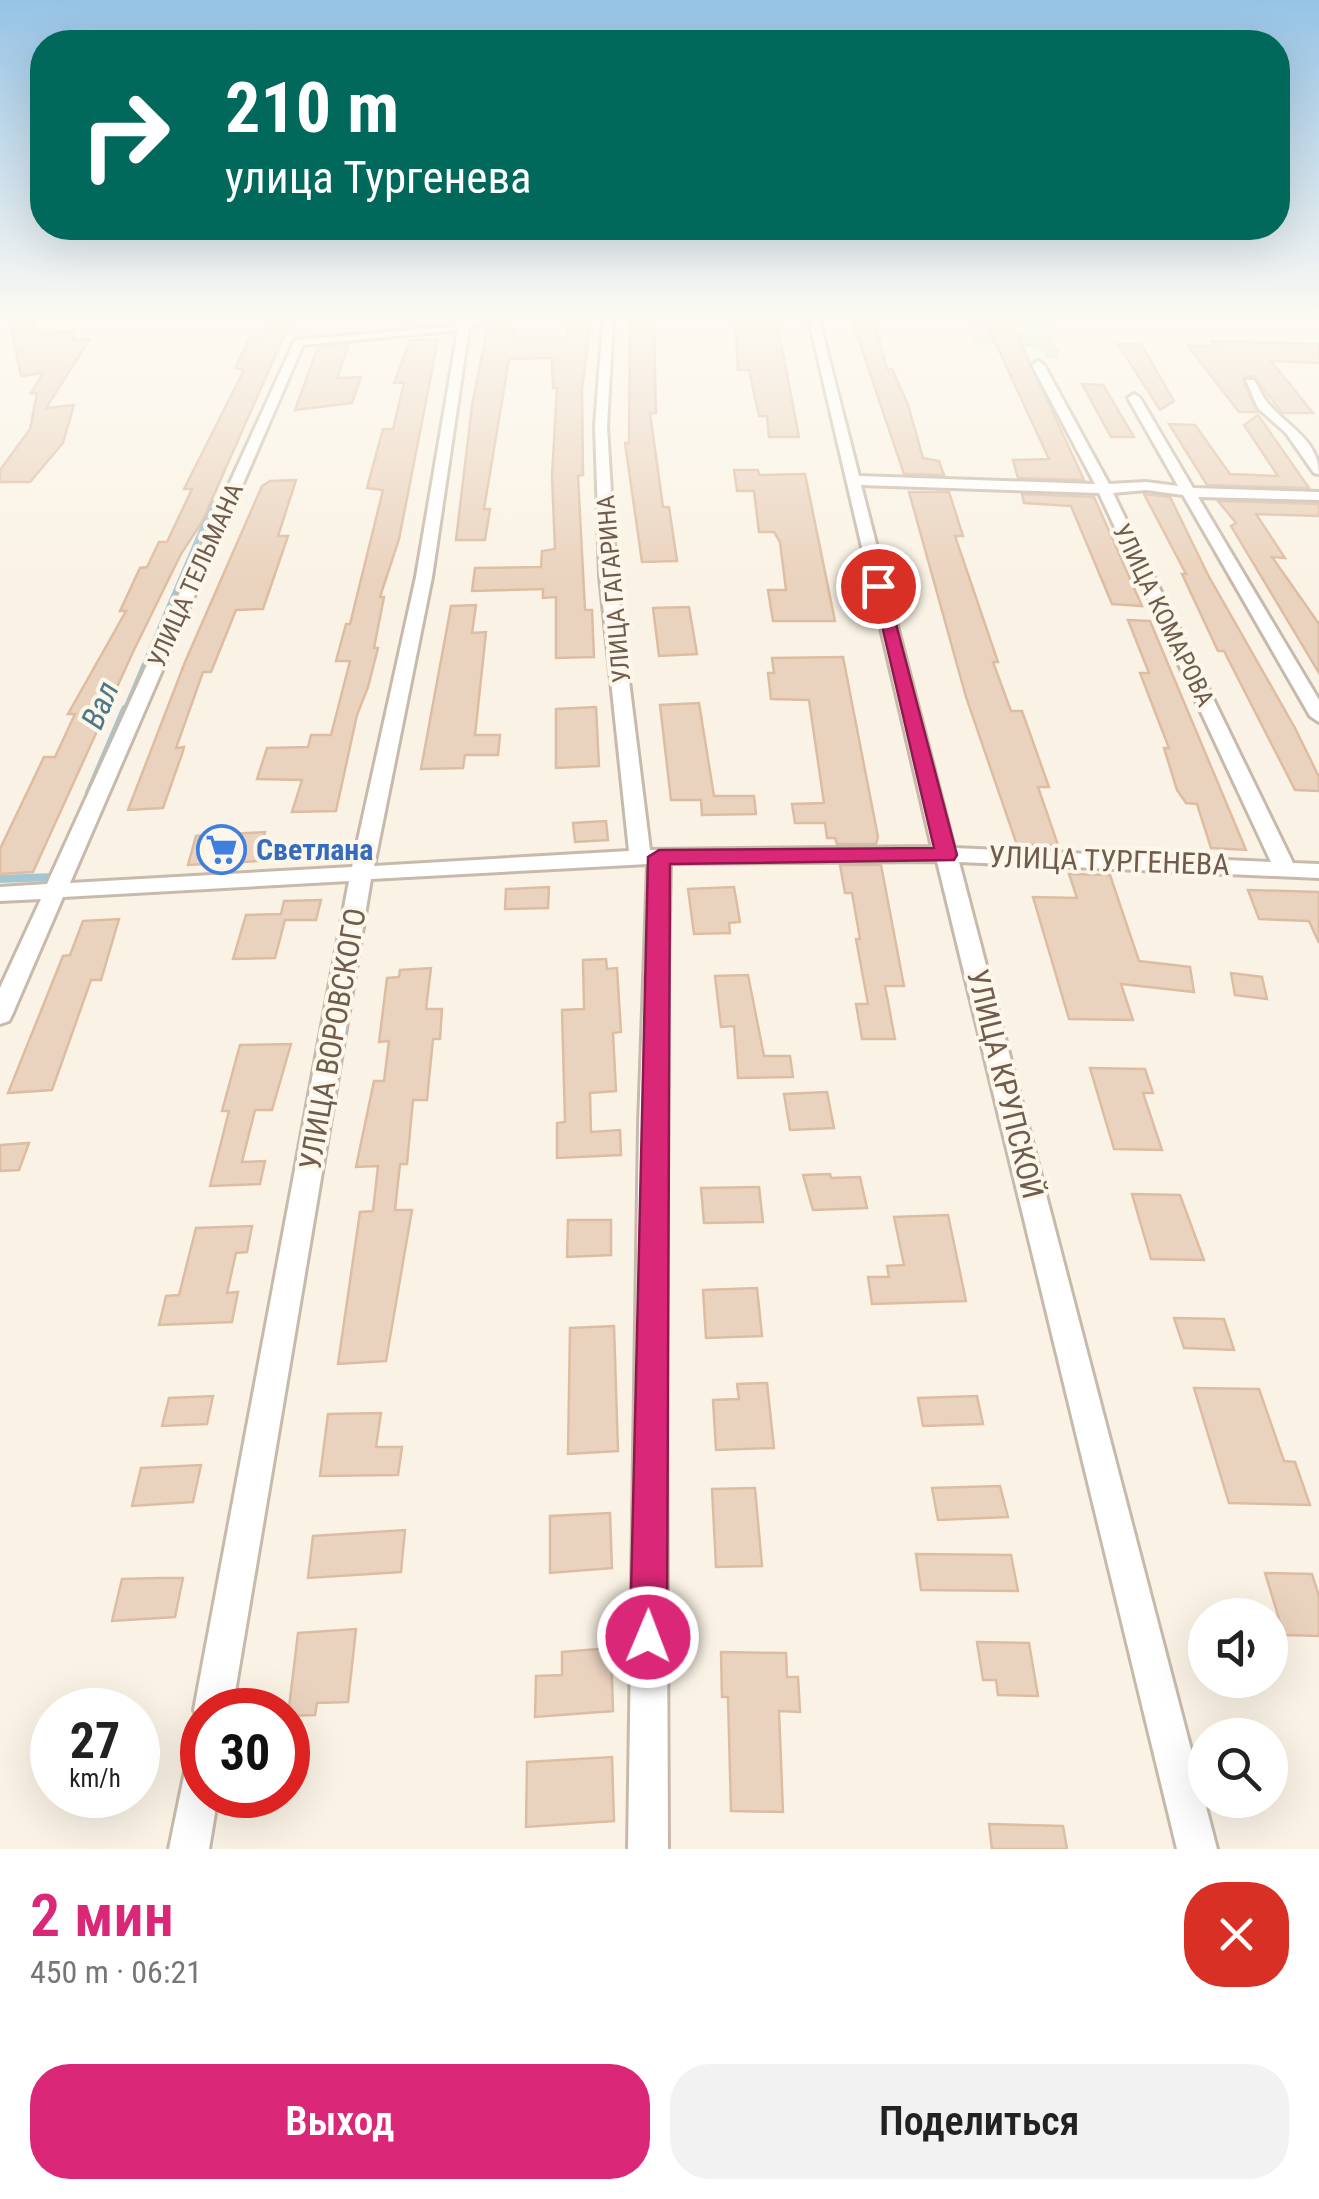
<!DOCTYPE html>
<html lang="ru">
<meta charset="utf-8">
<style>
:root{--surface:#fff;--page:#f2f2f2;--text:#222;--muted:#767676;--accent:#db2777}
body{margin:0;font-family:"Roboto Condensed",sans-serif;background:var(--page);color:var(--text);height:100vh;display:flex;flex-direction:column;font-size:38px;white-space:nowrap}
*{box-sizing:border-box;margin:0}
p{font-size:32px;color:var(--muted)}
.icon{flex:none;width:55px;height:55px;fill:none;stroke:currentColor;stroke-width:2;stroke-linecap:round;stroke-linejoin:round}
.map{position:relative;height:1849px;overflow:hidden}
.panel{display:flex;flex-direction:column;background:var(--surface);flex:1}
.panel>*{flex:none}
.hud{position:absolute;left:30px;top:30px;width:1260px;height:210px;border-radius:40px;box-shadow:0 10px 40px #0002;background:#00695c;color:#fff;overflow:hidden}
.tools{position:absolute;left:1188px;top:1598px;display:grid;gap:20px}
.tools a{display:grid;place-items:center;width:100px;height:100px;border-radius:50%;background:var(--surface);box-shadow:0 10px 40px #0002;font-size:50px}
.speed{position:absolute;left:30px;top:1688px;display:flex;gap:20px;font-size:50px;font-weight:700;text-align:center}
.speed>*{display:grid;place-content:center;width:130px;height:130px;border-radius:50%;background:var(--surface);box-shadow:0 10px 40px #0002;line-height:1}
.speed small{font-size:25px;font-weight:400}
.speed .limit{border:15px solid #d22;background:#fff;color:#111}
.pin{position:absolute;display:grid;place-items:center;width:85px;height:85px;color:#fff;margin:-42px;border:5px solid #fff;border-radius:50%;box-shadow:0 2px 10px #0007}
.me{position:absolute;width:110px;margin:-55px;rotate:1deg;stroke-linejoin:round;filter:drop-shadow(0 0 8px #0008)}
.turn{display:flex;align-items:center;gap:35px;height:210px;padding:0 30px;font-size:45px}
.turn .icon{width:130px;height:130px;stroke-width:2.5}
.turn b{display:block;font-size:70px;line-height:85px}
.round{display:grid;place-items:center;flex:none;width:105px;height:105px;border-radius:40px;background:var(--page)}
.summary{display:flex;align-items:center;justify-content:space-between;height:170px;padding:0 30px}
h1{font-size:60px;font-weight:600;line-height:75px;color:var(--accent)}
.action{display:flex;gap:20px;margin-top:auto;padding:20px 30px}
.action a{flex:1;height:115px;border-radius:40px;background:var(--accent);color:#fff;font-size:40px;font-weight:600;line-height:115px;text-align:center}
.action a+a{background:var(--page);color:var(--text)}
.map>svg:first-child{display:block}
</style>
<div class="map">
<svg width="1319" height="1849" viewBox="0 0 1319 1849">
<rect width="100%" height="100%" fill="#faf3e5"/>
<!-- green -->
<polygon fill="#d0e6c5" points="969,320 1065,326 1051,341 1059,351 1057,359 1044,358 1045,353 1037,348 975,343"/>
<g fill="none" stroke-linecap="round" stroke-linejoin="round">
<!-- stream-far1 -->
<polyline stroke="#a3c7d2" stroke-width="5" points="124,712 213,503"/>
<!-- stream -->
<g stroke="#a3c7d2" stroke-width="8">
<polyline points="89,793 125,709"/>
<polyline points="0,879 52,877 55,870"/>
</g>
</g>
<!-- building -->
<g fill="#ead3be" stroke="#ddbda2" stroke-width="2.5">
<polygon points="31,320 38,333 76,331 73,340 90,339 46,408 74,405 63,443 30,482 0,482 0,470 30,429 37,393 31,393 43,373 21,376 10,322"/>
<polygon points="272,320 291,320 202,522 181,554 133,652 33,872 0,874 0,849 44,757 55,757 75,714 68,714 126,611 120,611 140,568 147,567 159,542 167,542 192,489 184,489 244,370 235,368 250,337 264,337"/>
<polygon points="489,320 512,320 509,331 516,331 515,338 567,337 568,320 591,320 582,389 583,475 578,476 585,610 592,610 594,657 556,658 556,597 543,598 543,589 472,591 475,568 541,567 542,551 555,549 552,476 557,388 553,388 552,358 509,359 484,509 490,509 485,540 456,540 472,406"/>
<polygon points="630,320 654,320 656,413 650,413 663,507 669,507 677,561 642,562 625,443 629,443"/>
<polygon points="852,320 874,320 887,369 892,369 908,405 923,458 939,461 944,475 904,474"/>
<polygon points="985,320 1010,320 1084,480 1018,478 1013,460 1049,459"/>
<polygon points="735,321 777,322 799,437 769,437 767,416 759,416 749,370 738,370"/>
<polygon points="410,340 438,340 399,539 380,597 384,597 374,648 378,648 368,687 357,715 336,811 292,812 302,780 257,779 267,748 308,747 311,735 331,735 350,661 336,661 346,624 350,624 383,490 367,488 383,429 393,429 404,383 394,383"/>
<polygon points="1211,341 1319,344 1319,363 1271,361 1313,413 1282,413 1254,376 1244,377 1243,381 1257,412 1239,412 1188,346 1215,346"/>
<polygon points="349,344 337,378 361,377 352,403 295,410 318,347"/>
<polygon points="1118,344 1141,344 1174,401 1160,410"/>
<polygon points="1082,384 1103,385 1134,437 1111,437"/>
<polygon points="1258,415 1309,488 1207,485 1169,424 1195,425 1230,474 1278,476 1244,425"/>
<polygon points="734,470 758,470 759,475 805,474 835,621 773,621 768,590 786,590 780,542 774,532 759,532 754,491 737,491"/>
<polygon points="296,480 278,536 288,536 263,609 236,610 211,672 203,672 176,748 184,747 182,754 163,808 128,810 185,662 262,486 270,481"/>
<polygon points="909,492 949,492 963,536 955,536 998,662 993,662 1011,711 1022,711 1049,787 1038,787 1058,845 1017,845 966,697"/>
<polygon points="1022,494 1094,497 1142,606 1112,604 1071,506 1024,503"/>
<polygon points="1144,494 1170,497 1208,575 1295,728 1319,777 1319,791 1295,790 1224,651 1218,651 1182,574 1186,574"/>
<polygon points="1218,501 1319,504 1319,516 1256,514 1285,558 1272,557 1319,624 1319,673 1231,526 1236,523"/>
<polygon points="476,605 472,633 486,632 475,735 500,735 498,755 465,755 463,768 421,769 451,606"/>
<polygon points="689,607 697,654 659,656 653,608"/>
<polygon points="1128,620 1150,621 1246,850 1211,848 1197,804 1186,803 1177,790 1164,748 1169,748 1140,673 1149,673"/>
<polygon points="843,657 878,837 876,844 837,844 835,838 827,838 825,823 795,823 792,804 824,803 809,700 771,699 768,673 774,673 772,658"/>
<polygon points="699,703 714,796 754,796 756,814 702,815 701,800 671,800 660,705"/>
<polygon points="596,707 599,766 556,768 556,709"/>
<polygon points="606,821 608,840 575,842 573,823"/>
<polygon points="265,832 259,861 188,865 196,836"/>
<polygon points="840,865 881,865 904,986 885,986 895,1039 862,1039 856,1004 868,1004 856,939 860,939 852,893 845,893"/>
<polygon points="1069,874 1110,875 1139,961 1190,967 1194,992 1121,984 1133,1020 1069,1019 1033,897 1077,898"/>
<polygon points="549,887 548,908 505,909 506,889"/>
<polygon points="734,887 740,922 729,923 730,933 694,934 688,889"/>
<polygon points="1248,890 1319,892 1319,943 1309,921 1259,919"/>
<polygon points="321,900 316,920 285,920 275,958 233,959 246,915 281,914 284,901"/>
<polygon points="119,919 101,980 91,980 52,1090 8,1093 63,956 70,955 83,921"/>
<polygon points="606,959 607,969 617,968 621,1032 613,1033 616,1091 590,1093 591,1132 620,1130 621,1155 557,1158 557,1123 565,1122 562,1010 584,1009 583,960"/>
<polygon points="431,968 426,1009 442,1009 440,1039 433,1039 427,1100 413,1100 407,1164 400,1164 395,1210 412,1210 386,1361 338,1364 360,1212 373,1211 378,1166 356,1167 374,1081 384,1081 389,1041 379,1042 387,978 399,977 400,970"/>
<polygon points="1231,973 1262,977 1267,999 1235,995"/>
<polygon points="748,975 764,1056 790,1056 793,1077 738,1078 734,1026 721,1027 715,976"/>
<polygon points="291,1044 272,1110 255,1110 242,1162 265,1161 260,1184 210,1186 229,1111 222,1111 240,1045"/>
<polygon points="1090,1068 1145,1069 1153,1093 1143,1093 1162,1150 1114,1149"/>
<polygon points="827,1092 834,1128 790,1130 784,1094"/>
<polygon points="29,1143 19,1170 0,1171 0,1145"/>
<polygon points="830,1174 831,1178 860,1177 867,1208 813,1210 803,1175"/>
<polygon points="759,1187 763,1222 704,1223 701,1188"/>
<polygon points="1132,1194 1180,1195 1204,1260 1151,1259"/>
<polygon points="948,1215 966,1301 872,1304 868,1277 889,1277 887,1266 904,1265 894,1217"/>
<polygon points="568,1220 611,1220 611,1255 567,1257"/>
<polygon points="252,1226 247,1252 236,1253 227,1293 238,1292 232,1322 159,1325 166,1296 179,1295 196,1228"/>
<polygon points="757,1288 762,1336 706,1338 703,1290"/>
<polygon points="1174,1318 1224,1319 1234,1350 1184,1348"/>
<polygon points="614,1326 618,1451 568,1454 570,1328"/>
<polygon points="767,1383 774,1448 716,1450 713,1400 739,1399 737,1384"/>
<polygon points="1194,1388 1259,1389 1284,1461 1295,1462 1310,1505 1229,1503"/>
<polygon points="213,1396 207,1424 162,1426 169,1398"/>
<polygon points="977,1396 983,1424 923,1426 918,1398"/>
<polygon points="381,1413 376,1447 402,1447 398,1475 320,1476 328,1414"/>
<polygon points="201,1465 193,1502 132,1506 141,1468"/>
<polygon points="1000,1486 1008,1517 938,1520 932,1488"/>
<polygon points="755,1488 762,1566 716,1567 712,1489"/>
<polygon points="610,1513 612,1568 550,1573 550,1516"/>
<polygon points="405,1530 401,1572 308,1578 313,1536"/>
<polygon points="916,1554 1011,1555 1018,1591 921,1590"/>
<polygon points="1265,1573 1312,1574 1319,1596 1319,1636 1284,1635"/>
<polygon points="159,1578 183,1578 175,1617 112,1621 122,1579"/>
<polygon points="356,1629 348,1702 317,1703 315,1715 288,1716 298,1633"/>
<polygon points="977,1642 1029,1643 1038,1696 998,1695 996,1680 983,1680"/>
<polygon points="611,1648 613,1711 535,1717 536,1676 562,1675 562,1652"/>
<polygon points="721,1652 786,1653 787,1677 798,1677 800,1712 779,1711 783,1812 731,1811 728,1697 722,1697"/>
<polygon points="612,1757 614,1821 526,1827 527,1762"/>
<polygon points="989,1824 1063,1826 1067,1849 992,1849"/>
</g>
<g fill="none" stroke-linecap="round" stroke-linejoin="round">
<defs>
<g id="minor">
<path d="M469,320H485L469,327L432,577L374,866L629,851L600,576L595,426L603,320H613L607,426L616,576L650,850L932,847L809,320H819L859,476L1095,484L1032,365L1038,361L1044,365L1109,484L1146,482L1178,486L1128,398L1134,394L1140,398L1193,488L1319,492V500L1198,497L1319,700V722L1310,716L1183,495L1146,490L1113,493L1293,863L1319,864V878L959,862L1217,1849H1177L937,861L670,863L665,1125L668,1849H628L639,1125L648,864L371,879L232,1710H202V1724L200,1723L194,1710L349,881L63,897L12,1015L9,1021L0,1024V988L41,899L0,901V887L47,884L295,340L447,327ZM458,330L416,577L352,867L70,883L303,345ZM861,485L1099,493L1271,862L954,848Z"/>
<path d="M1246,380H1254C1258,387 1262,396 1267,402C1286,426 1319,440 1319,474L1314,473L1286,433L1258,408Z"/>
<polygon points="202,1752 202,1795 218,1795 209,1849 169,1849 188,1757"/>
</g>
</defs>
<!-- minor casing -->
<use href="#minor" stroke="#c7baab" stroke-width="6"/>
<!-- minor -->
<use href="#minor" fill="#fff" fill-rule="evenodd"/>
</g>
<!-- sky -->
<linearGradient id="sky" x2="0" y2="1"><stop stop-color="#96c3e5"/><stop offset="0.55" stop-color="#fdfaf3"/><stop offset="1" stop-color="#fdfaf3" stop-opacity="0"/></linearGradient>
<rect width="1319" height="579" fill="url(#sky)"/>
<!-- route -->
<polygon fill="#db2777" stroke="#8e194d" stroke-width="2.5" points="872,583 886,586 957,855 954,860 670,864 667,1637 661,1650 648,1656 636,1650 630,1637 648,857 659,850 934,848"/>
<!-- icons -->
<defs>
<symbol id="supermarket-ring" viewBox="-11 -11 22 22"><circle r="9.5" fill="#fdf7eb" stroke="#3f7fe0" stroke-width="1.5"/><path d="M-6-5.5h2.5l.6 2H6L4.5 2H-2.5L-4.4-4H-6ZM-1.5 3.2a1.3 1.3 0 1 0 .1 0ZM3 3.2a1.3 1.3 0 1 0 .1 0Z" fill="#3f7fe0"/></symbol>
</defs>
<g fill-rule="evenodd">
<use href="#supermarket-ring" x="194" y="822" width="55" height="55"/>
</g>
<g text-anchor="middle" stroke-width="8" stroke-linejoin="round" paint-order="stroke">
<!-- far-street labels -->
<g font-size="25" fill="#705c4d" stroke="#fdf7eb">
<text transform="translate(195 575) rotate(-66)" y="9">УЛИЦА ТЕЛЬМАНА</text>
<text transform="translate(613 589) rotate(-95)" y="9">УЛИЦА ГАГАРИНА</text>
<text transform="translate(1164 615) rotate(64)" y="9">УЛИЦА КОМАРОВА</text>
</g>
<!-- shop labels -->
<g font-size="30" font-weight="bold" fill="#366cbe" stroke="#fdf7eb" text-anchor="start">
<text x="256" y="860">Светлана</text>
</g>
<!-- street labels -->
<g font-size="30" fill="#705c4d" stroke="#fdf7eb">
<text transform="translate(1109 861) rotate(2)" y="10">УЛИЦА ТУРГЕНЕВА</text>
<text transform="translate(333 1039) rotate(-80)" y="10">УЛИЦА ВОРОВСКОГО</text>
<text transform="translate(1005 1084) rotate(76)" y="10">УЛИЦА КРУПСКОЙ</text>
</g>
<!-- water labels -->
<g font-size="32" font-style="italic" fill="#4c7888" stroke="#fdf7eb">
<text transform="translate(100 705) rotate(-67)" y="11">Вал</text>
</g>
</g>
</svg>
<div class="tools">
<a><svg class="icon" aria-label="sound" viewBox="0 0 24 24"><path d="M4 9h4l5-4v14l-5-4H4zM17 9q2 3 0 6"/></svg></a>
<a><svg class="icon" aria-label="search" viewBox="0 0 24 24"><circle cx="10" cy="10" r="6"/><path d="M15 15l6 6"/></svg></a>
</div>
<div class="speed"><div>27<small>km/h</small></div><div class="limit">30</div></div>
<div class="pin" style="left:878px;top:586px;background:#d93025"><svg class="icon" aria-label="arrive" viewBox="0 0 24 24"><path d="M6 21V4h12l-3 4 3 4H6"/></svg></div>
<svg class="me" style="left:648px;top:1637px" viewBox="-20 -20 40 40"><circle r="17" fill="#db2777" stroke="#fff" stroke-width="3"/><path d="M0-11L8 9 0 5-8 9z" fill="#fff"/></svg>
<div class="hud">
<div class="turn"><svg class="icon" aria-label="right" viewBox="0 0 24 24"><path d="M7 20v-9h11M14 6l5 5-5 5"/></svg><div><b>210 m</b>улица Тургенева</div></div>
</div>
</div>
<section class="panel">
<div class="summary"><div><h1>2 мин</h1><p>450 m · 06:21</p></div><a class="round" style="background:#d93025;color:#fff"><svg class="icon" aria-label="close" viewBox="0 0 24 24"><path d="M6 6l12 12M18 6L6 18"/></svg></a></div>
<div class="action"><a>Выход</a><a>Поделиться</a></div>
</section>
